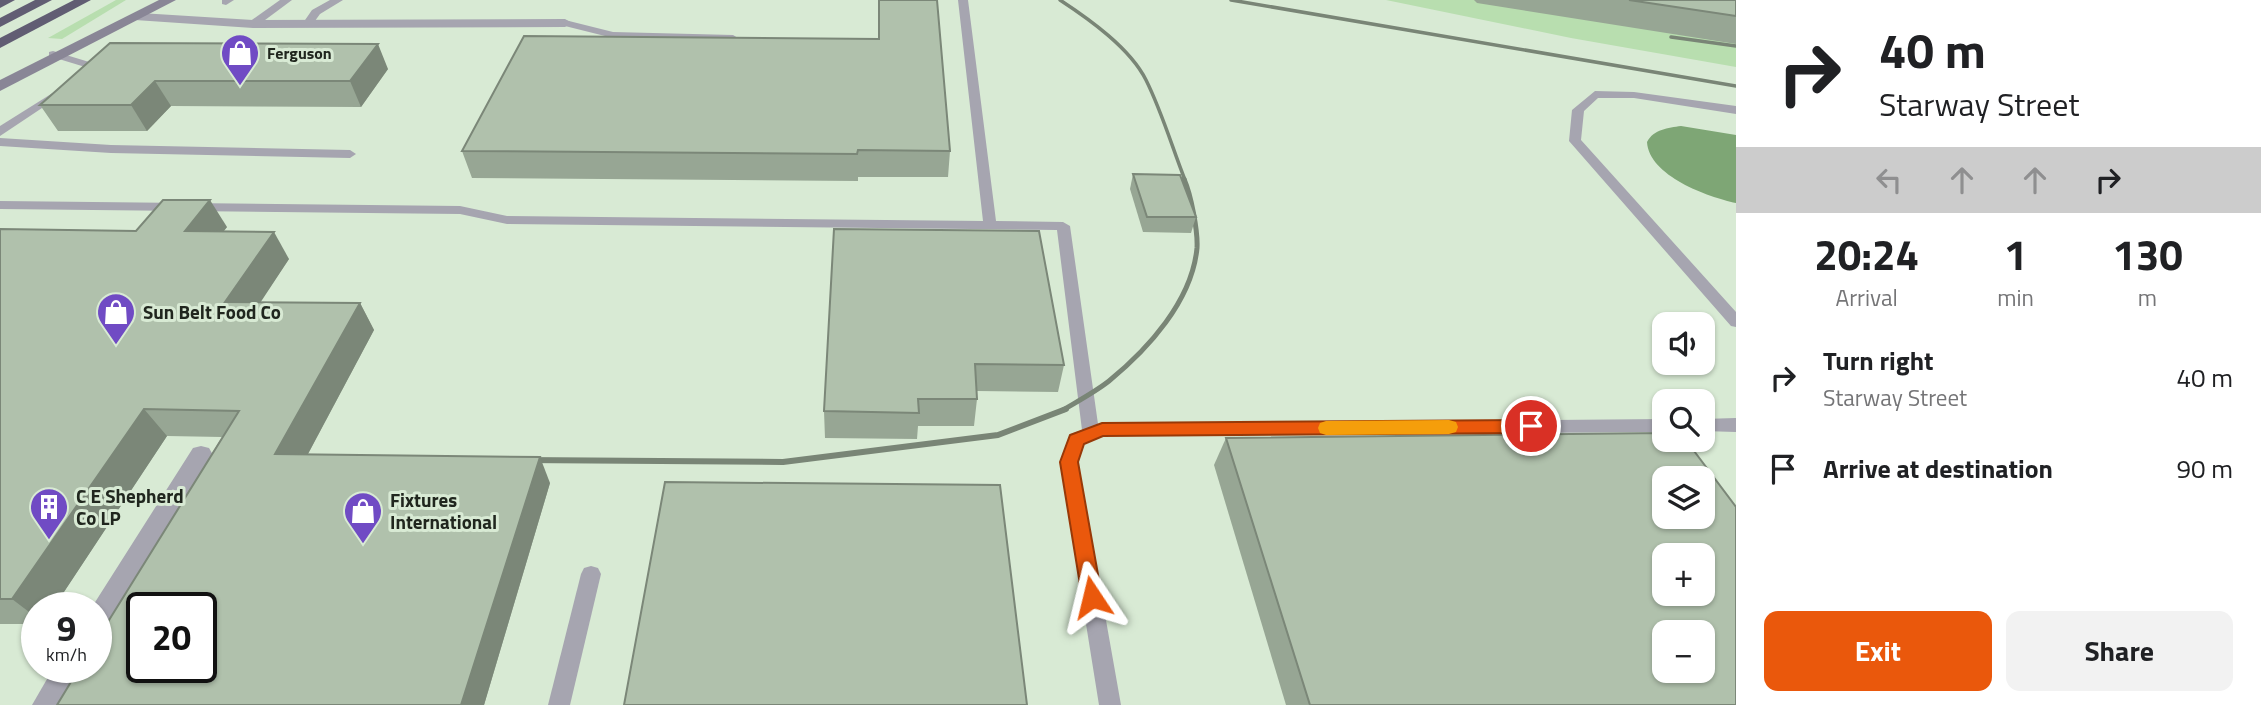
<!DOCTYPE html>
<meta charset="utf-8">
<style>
:root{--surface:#fff;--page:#f2f2f2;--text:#202124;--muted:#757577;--accent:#ea580c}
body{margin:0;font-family:"Titillium Web",sans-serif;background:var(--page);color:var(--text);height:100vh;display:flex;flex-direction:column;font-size:26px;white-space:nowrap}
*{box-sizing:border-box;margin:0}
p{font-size:23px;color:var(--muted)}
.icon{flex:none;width:38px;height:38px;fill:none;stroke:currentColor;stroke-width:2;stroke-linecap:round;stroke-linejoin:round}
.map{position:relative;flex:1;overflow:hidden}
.details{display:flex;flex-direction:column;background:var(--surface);width:525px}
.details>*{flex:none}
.top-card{background:#fff;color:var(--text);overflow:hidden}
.fabs{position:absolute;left:1652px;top:312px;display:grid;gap:14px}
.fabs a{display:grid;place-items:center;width:63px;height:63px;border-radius:14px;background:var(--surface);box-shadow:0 2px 5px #0004;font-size:35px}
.speed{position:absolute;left:21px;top:592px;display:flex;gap:14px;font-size:35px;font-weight:700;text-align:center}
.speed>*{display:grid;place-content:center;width:91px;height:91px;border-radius:50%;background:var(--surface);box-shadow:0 2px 5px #0004;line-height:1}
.speed small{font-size:18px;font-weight:400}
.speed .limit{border:4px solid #111;border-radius:10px;background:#fff;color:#111}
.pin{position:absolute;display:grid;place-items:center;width:60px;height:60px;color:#fff;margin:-30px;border:4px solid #fff;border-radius:50%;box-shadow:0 2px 7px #0007}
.me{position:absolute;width:77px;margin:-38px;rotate:350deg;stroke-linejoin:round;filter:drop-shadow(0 0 5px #0008)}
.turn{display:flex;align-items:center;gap:24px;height:147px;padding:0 28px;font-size:32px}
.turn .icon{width:91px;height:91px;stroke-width:2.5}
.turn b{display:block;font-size:49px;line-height:60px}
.lanes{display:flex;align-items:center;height:66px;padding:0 28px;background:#0003;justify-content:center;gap:35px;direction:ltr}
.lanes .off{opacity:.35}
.eta{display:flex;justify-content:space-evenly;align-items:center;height:119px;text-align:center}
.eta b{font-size:42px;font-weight:700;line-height:49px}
.primary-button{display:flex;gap:14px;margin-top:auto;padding:14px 28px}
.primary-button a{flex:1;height:80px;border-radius:14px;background:var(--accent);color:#fff;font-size:28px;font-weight:700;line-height:80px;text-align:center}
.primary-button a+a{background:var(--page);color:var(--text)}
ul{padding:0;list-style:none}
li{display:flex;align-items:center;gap:21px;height:91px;padding:0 28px}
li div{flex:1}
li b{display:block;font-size:26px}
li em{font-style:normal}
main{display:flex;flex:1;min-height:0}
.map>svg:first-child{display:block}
</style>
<main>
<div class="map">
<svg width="1736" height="705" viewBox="0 0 1736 705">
<rect width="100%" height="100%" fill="#d8ead4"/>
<!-- green -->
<g fill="#b8deaf">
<polygon points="116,0 126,0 62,39 48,38"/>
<polygon points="1386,0 1478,0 1736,43 1736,67 1571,38"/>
</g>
<!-- water -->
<path fill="#7ea675" d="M1681,126L1736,135V203C1708,197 1649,176 1647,142C1654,129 1668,128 1681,126Z"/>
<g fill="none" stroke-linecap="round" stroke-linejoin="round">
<!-- service -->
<g fill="#a6a5b0" fill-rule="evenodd">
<polygon points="222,0 234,0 226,5 222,4"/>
<polygon points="280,0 292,0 257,26 249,26 249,22"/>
<polygon points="330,0 343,0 320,14 312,25 304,25 303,23 312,10"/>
<polygon points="958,0 968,0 996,221 1063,222 1070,226 1098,424 1664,419 1664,432 1103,436 1083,443 1078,462 1121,705 1099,705 1060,462 1070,434 1082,430 1057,230 507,224 460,214 0,209 0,201 460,206 507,216 983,221"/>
<polygon points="565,20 613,32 733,35 738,38 733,41 613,38 561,25 560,23"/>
<polygon points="53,51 99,65 101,67 95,70 49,56 49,52"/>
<polygon points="59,89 63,90 63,94 0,136 0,126"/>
<polygon points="1595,91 1634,92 1736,106 1736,114 1634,98 1598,98 1584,111 1581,140 1736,312 1736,327 1731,326 1569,141 1572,110"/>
<polygon points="0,138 111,145 350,150 356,154 350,158 111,153 0,146"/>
<polygon points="1736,418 1736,432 1703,431 1703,419"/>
<polygon points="591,566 598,568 601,574 570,705 548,705 581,574 584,568"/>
</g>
<!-- minor -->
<g fill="#a6a5b0" fill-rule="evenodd">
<polygon points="140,13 253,20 565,19 572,23 565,27 253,28 135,20 135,14"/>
<polygon points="201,446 209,448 213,455 209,462 105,633 96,636 96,607 92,607 193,448"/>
<polygon points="54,667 84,667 62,705 32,705"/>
</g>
<!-- secondary -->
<polygon fill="#898696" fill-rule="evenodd" points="159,0 176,0 0,91 0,80"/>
<!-- motorway -->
<g fill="#615d73" fill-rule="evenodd">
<polygon points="0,0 15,0 0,8"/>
<polygon points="35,0 52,0 0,27 0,18"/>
<polygon points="74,0 91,0 0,48 0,38"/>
</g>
<!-- rail-far2 -->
<g stroke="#798576" stroke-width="3.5">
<path d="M1060,0C1089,19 1130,48 1146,80C1162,112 1172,147 1185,180"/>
<polyline points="1231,0 1736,86"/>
<polyline points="1671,37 1736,46"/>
</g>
<!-- rail-far1 -->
<path stroke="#798576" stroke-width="5" d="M1063,410C1078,401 1095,392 1109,381C1148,349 1192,301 1197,248C1198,231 1191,195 1184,179"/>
<!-- rail -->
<polyline stroke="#798576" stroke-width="6" points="522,460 783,462 998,435 1066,409"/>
</g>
<!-- wall -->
<g fill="#97a694">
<polygon points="1474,0 1736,0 1736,44 1477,3"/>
<polygon points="524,36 950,151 948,177 858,177 858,181 472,178 462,151"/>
<polygon points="110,43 388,69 361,107 171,106 147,131 58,131 40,105"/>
<polygon points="1133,174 1196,217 1191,233 1143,232 1130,189"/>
<polygon points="227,227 223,232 289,259 260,302 360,303 374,330 308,454 550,483 484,705 57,705 222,437 167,436 54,607 37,607 37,624 0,624 0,229 136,231"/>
<polygon points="834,229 1064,365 1058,392 977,391 977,399 974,426 918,426 917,439 825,438 824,411"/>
<polygon points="1226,438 1736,705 1286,705 1214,465"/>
</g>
<!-- shaded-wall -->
<g fill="#7b8778">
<polygon points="378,44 388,69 361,107 350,81"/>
<polygon points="155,81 171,106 147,131 131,105"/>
<polygon points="210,200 227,227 202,258 185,231"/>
<polygon points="274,232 289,259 243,329 225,302"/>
<polygon points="360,303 374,330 294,480 275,454"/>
<polygon points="144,409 167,436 54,607 37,607 37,618 12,599"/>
<polygon points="540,457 550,483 484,705 461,705"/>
</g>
<!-- building -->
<g fill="#b0c1ac" stroke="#7b8778" stroke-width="2" fill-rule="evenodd">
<polygon points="879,0 937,0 950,151 858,150 857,154 462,151 524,36 879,39"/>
<polygon points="1629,0 1736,0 1736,16"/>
<polygon points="110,43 378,44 350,81 155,81 131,105 40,105"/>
<polygon points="1133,174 1180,175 1196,217 1147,217"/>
<path d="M163,200H210L185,231L274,232L225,302L360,303L275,454L540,457L461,705H57L80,667H96V641L239,411L144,409L12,599H0V229L136,231ZM142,607H201V667H142Z"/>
<polygon points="834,229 1039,231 1064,365 975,364 977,399 918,399 919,413 824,411"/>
<path d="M1664,433V439H1685L1736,507V705H1310L1226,438ZM1664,478H1703V516H1664ZM1664,555H1703V593H1664ZM1664,632H1703V670H1664Z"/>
<polygon points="665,482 1000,485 1027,705 624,705"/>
</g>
<!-- route -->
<polygon fill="#ea580c" stroke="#983908" stroke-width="2" points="1531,420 1537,422 1539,426 1537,431 1531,433 1103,436 1084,444 1078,462 1102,597 1099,603 1092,606 1085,603 1082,597 1060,462 1070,435 1102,423"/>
<!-- slow -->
<polygon fill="#f59e0b" points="1449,420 1456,422 1458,427 1456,432 1449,434 1326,435 1320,433 1318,428 1320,423 1326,421"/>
<!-- icons -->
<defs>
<symbol id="shop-pin" viewBox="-11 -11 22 30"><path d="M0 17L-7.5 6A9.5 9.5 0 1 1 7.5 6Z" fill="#704bc4" stroke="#d8ead4"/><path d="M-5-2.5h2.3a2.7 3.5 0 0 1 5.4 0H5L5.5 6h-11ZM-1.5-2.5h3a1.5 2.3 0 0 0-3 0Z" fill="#fff"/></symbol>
<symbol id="building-pin" viewBox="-11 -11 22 30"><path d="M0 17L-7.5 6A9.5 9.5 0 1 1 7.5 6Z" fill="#704bc4" stroke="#d8ead4"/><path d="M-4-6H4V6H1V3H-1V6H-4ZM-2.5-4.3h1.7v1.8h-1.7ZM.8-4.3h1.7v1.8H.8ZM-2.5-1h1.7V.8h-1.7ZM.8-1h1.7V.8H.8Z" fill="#fff"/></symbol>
</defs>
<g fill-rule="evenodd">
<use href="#shop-pin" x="218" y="31" width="44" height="60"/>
<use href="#shop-pin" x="94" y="290" width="44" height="60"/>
<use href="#building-pin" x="27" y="485" width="44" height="60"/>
<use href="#shop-pin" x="341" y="489" width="44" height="60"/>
</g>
<g text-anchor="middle" stroke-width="6" stroke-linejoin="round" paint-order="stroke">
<!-- far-poi labels -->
<g font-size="16" font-weight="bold" fill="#20261e" stroke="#d8ead4" text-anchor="start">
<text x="267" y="59">Ferguson</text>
</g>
<!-- poi labels -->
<g font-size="19" font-weight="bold" fill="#20261e" stroke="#d8ead4" text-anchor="start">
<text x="143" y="319">Sun Belt Food Co</text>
<text x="76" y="503">C E Shepherd<tspan x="76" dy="22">Co LP</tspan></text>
<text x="390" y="507">Fixtures<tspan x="390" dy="22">International</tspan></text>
</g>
</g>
</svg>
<div class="fabs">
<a><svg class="icon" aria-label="sound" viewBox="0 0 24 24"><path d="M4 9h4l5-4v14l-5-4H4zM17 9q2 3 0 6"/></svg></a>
<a><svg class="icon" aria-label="search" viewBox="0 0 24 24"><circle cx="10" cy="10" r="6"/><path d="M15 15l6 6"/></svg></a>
<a><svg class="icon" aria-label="layers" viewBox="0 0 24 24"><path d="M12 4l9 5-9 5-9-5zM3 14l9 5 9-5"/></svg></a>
<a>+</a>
<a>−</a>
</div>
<div class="speed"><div>9<small>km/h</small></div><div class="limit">20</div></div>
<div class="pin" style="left:1531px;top:426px;background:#d93025"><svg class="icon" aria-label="arrive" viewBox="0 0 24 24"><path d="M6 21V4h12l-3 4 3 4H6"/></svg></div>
<svg class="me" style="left:1092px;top:597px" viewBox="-20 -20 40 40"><path d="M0-17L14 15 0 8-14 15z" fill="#ea580c" stroke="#fff" stroke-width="4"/></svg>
</div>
<section class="details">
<div class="top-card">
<div class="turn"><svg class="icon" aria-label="right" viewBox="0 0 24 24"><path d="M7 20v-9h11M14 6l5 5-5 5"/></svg><div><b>40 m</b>Starway Street</div></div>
<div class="lanes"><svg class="icon off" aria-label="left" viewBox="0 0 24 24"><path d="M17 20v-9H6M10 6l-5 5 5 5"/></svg><svg class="icon off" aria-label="ahead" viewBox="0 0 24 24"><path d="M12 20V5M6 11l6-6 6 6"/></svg><svg class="icon off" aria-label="ahead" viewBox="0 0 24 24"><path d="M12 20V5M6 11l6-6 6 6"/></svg><svg class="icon" aria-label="right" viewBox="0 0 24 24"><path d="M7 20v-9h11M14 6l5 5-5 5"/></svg></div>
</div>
<div class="eta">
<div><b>20:24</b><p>Arrival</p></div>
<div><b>1</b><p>min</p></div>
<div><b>130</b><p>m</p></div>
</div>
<ul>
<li><svg class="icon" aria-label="right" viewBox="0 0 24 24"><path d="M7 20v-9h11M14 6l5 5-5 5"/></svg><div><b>Turn right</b><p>Starway Street</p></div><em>40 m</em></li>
<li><svg class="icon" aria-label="arrive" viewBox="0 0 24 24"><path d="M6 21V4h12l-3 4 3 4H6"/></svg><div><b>Arrive at destination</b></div><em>90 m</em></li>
</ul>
<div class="primary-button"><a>Exit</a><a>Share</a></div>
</section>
</main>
